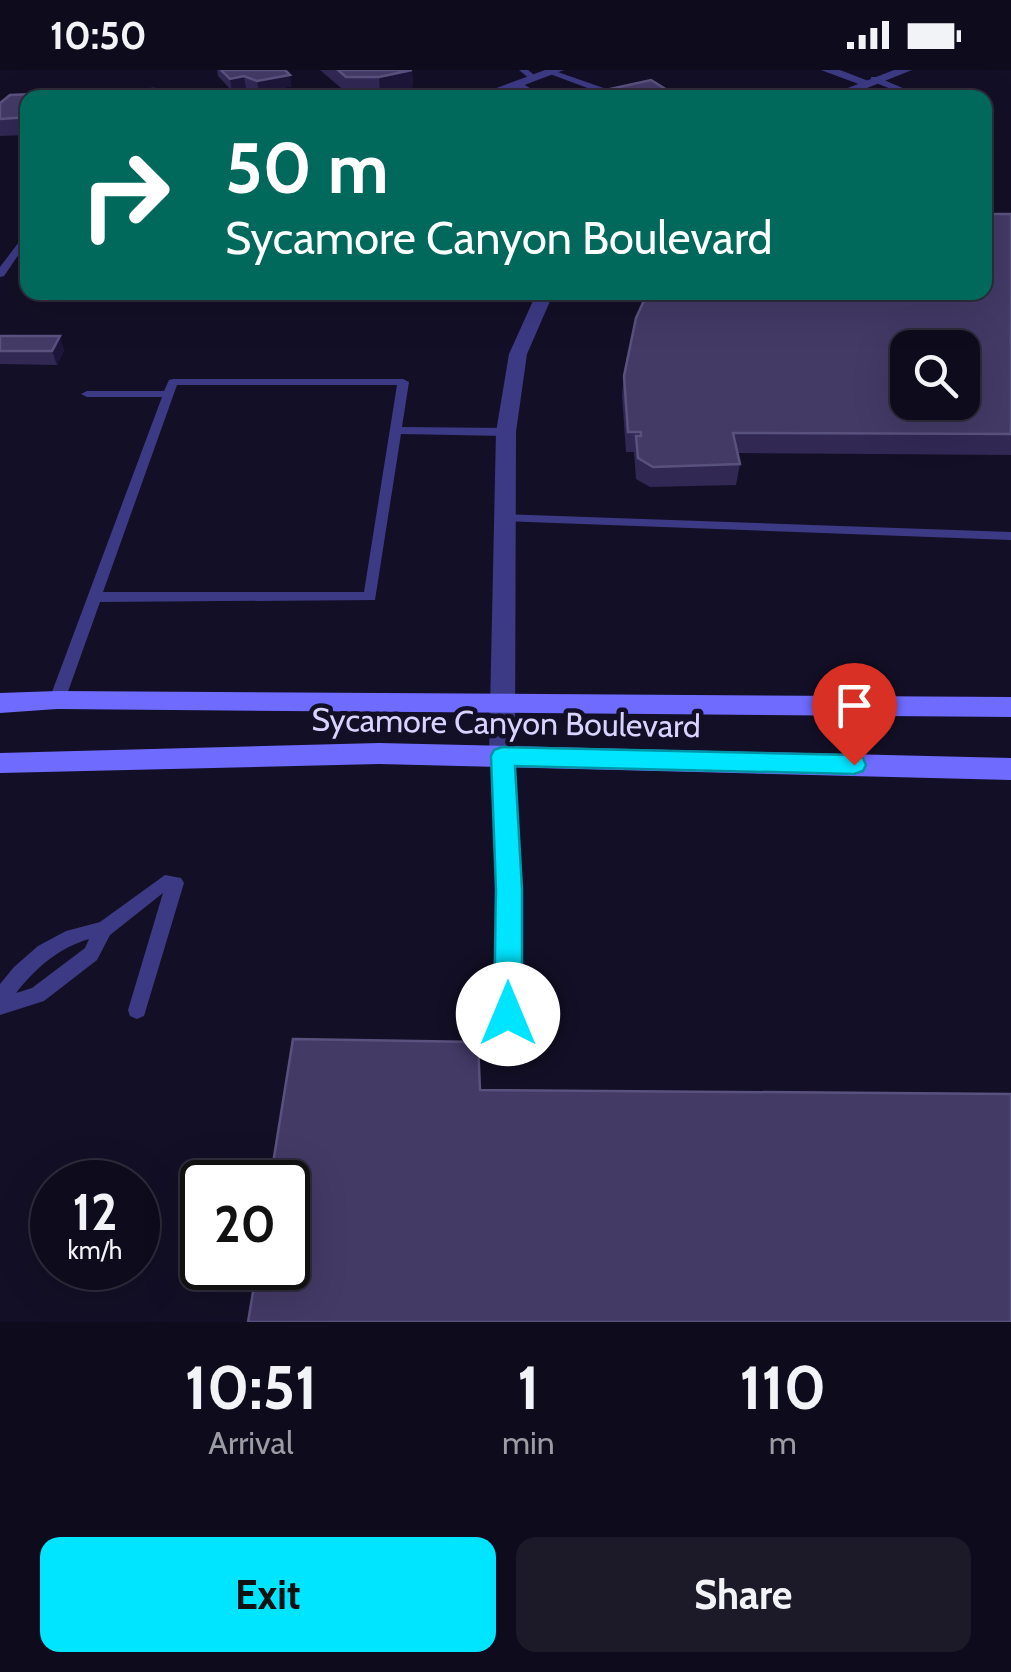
<!DOCTYPE html>
<style>
:root{--surface:#0e0b1c;--page:#1c1929;--text:#f1f3f6;--muted:#9b9ba3;--line:#2e2b3b;--accent:#00e5ff}
body{margin:0;font-family:Cabin,sans-serif;background:var(--page);color:var(--text);height:100vh;display:flex;flex-direction:column;font-size:38px;white-space:nowrap}
*{box-sizing:border-box;margin:0}
p{font-size:32px;color:var(--muted)}
.icon{flex:none;width:55px;height:55px;fill:none;stroke:currentColor;stroke-width:2;stroke-linecap:round;stroke-linejoin:round}
.map{position:relative;height:1252px;overflow:hidden}
.details{display:flex;flex-direction:column;background:var(--surface);flex:1}
.details>*{flex:none}
.guide{position:absolute;left:20px;top:20px;width:972px;height:210px;border-radius:20px;box-shadow:0 10px 40px #0002,0 0 0 2px var(--line);background:#00695c;color:#fff;overflow:hidden}
.fabs{position:absolute;left:890px;top:260px;display:grid;gap:20px}
.fabs a{display:grid;place-items:center;width:90px;height:90px;border-radius:20px;background:var(--surface);box-shadow:0 10px 40px #0002,0 0 0 2px var(--line);font-size:50px}
.speed{position:absolute;left:30px;top:1090px;display:flex;gap:20px;font-size:50px;font-weight:700;text-align:center}
.speed>*{display:grid;place-content:center;width:130px;height:130px;border-radius:50%;background:var(--surface);box-shadow:0 10px 40px #0002,0 0 0 2px var(--line);line-height:1}
.speed small{font-size:25px;font-weight:400}
.speed .limit{border:5px solid #111;border-radius:15px;background:#fff;color:#111}
.pin{position:absolute;display:grid;place-items:center;width:85px;height:85px;color:#fff;margin:-102px -42px;border-radius:50% 50% 50% 0;rotate:-45deg;box-shadow:0 0 10px #0007}
.pin .icon{rotate:45deg}
.me{position:absolute;width:110px;margin:-55px;rotate:0deg;stroke-linejoin:round;filter:drop-shadow(0 0 8px #0008)}
.turn{display:flex;align-items:center;gap:35px;height:210px;padding:0 40px;font-size:45px}
.turn .icon{width:130px;height:130px;stroke-width:2.5}
.turn b{display:block;font-size:70px;line-height:85px}
.eta{display:flex;justify-content:space-evenly;align-items:center;height:170px;text-align:center}
.eta b{font-size:60px;font-weight:700;line-height:70px}
.cta{display:flex;gap:20px;margin-top:auto;padding:20px 40px}
.cta a{flex:1;height:115px;border-radius:20px;background:var(--accent);color:#111;font-size:40px;font-weight:700;line-height:115px;text-align:center}
.cta a+a{background:var(--page);color:var(--text)}
.status{display:flex;justify-content:space-between;align-items:center;height:70px;padding:0 50px;background:var(--surface);direction:ltr}
.status svg{height:28px;fill:currentColor}
.map>svg:first-child{display:block}
</style>
<div class="status"><b>10:50</b><svg viewBox="0 0 49 12"><path d="M0 12V9h3v3zM5 12V6h3v6zM10 12V3h3v9zM15 12V0h3v12zM26 1h20v11H26zM47 4h2v5h-2z"/></svg></div>
<div class="map">
<svg width="1011" height="1252" viewBox="0 0 1011 1252">
<rect width="100%" height="100%" fill="#130f26"/>
<g fill="none" stroke-linecap="round" stroke-linejoin="round">
<!-- service -->
<g fill="#3d3a85" fill-rule="evenodd">
<polygon points="519,0 528,0 538,8 531,10"/>
<polygon points="552,0 615,22 616,24 609,26 550,4"/>
<polygon points="871,7 877,7 926,28 914,28 871,11"/>
<polygon points="514,12 520,12 546,28 535,28 514,16"/>
<polygon points="435,23 442,28 433,28 431,25"/>
<polygon points="28,160 28,171 4,206 0,207 0,197"/>
<path d="M173,309H403L409,312L402,357L506,358L512,362L506,366L401,364L375,530L100,532L65,630L62,634H52L49,630L162,327H87L81,324L87,321H164L169,310ZM177,315H397L364,522H103Z"/>
<polygon points="504,444 1011,462 1011,470 499,451 498,448"/>
<polygon points="502,680 508,682 510,686 518,819 517,944 515,950 508,953 501,950 499,944 500,819 494,686 496,682"/>
<path d="M165,805L181,808L184,813L144,946L137,949L130,946L128,940L163,823L110,865L97,890L44,931L0,945V914L14,897L38,876L66,861L100,852ZM89,869L85,878L32,918L16,923C36,898 58,878 89,869Z"/>
</g>
<!-- minor -->
<g fill="#3d3a85" fill-rule="evenodd">
<polygon points="545,0 564,0 490,28 469,28"/>
<polygon points="821,0 840,0 871,12 864,16"/>
</g>
<!-- tertiary -->
<g fill="#3d3a85" fill-rule="evenodd">
<polygon points="894,0 912,0 842,28 822,28"/>
<polygon points="537,222 554,222 527,284 516,362 515,686 511,693 502,696 493,693 489,686 496,362 509,284"/>
</g>
<!-- secondary -->
<g fill="#6f6bff" fill-rule="evenodd">
<polygon points="57,621 1011,627 1011,647 57,639 0,643 0,623"/>
<polygon points="379,673 1011,688 1011,710 379,694 0,703 0,683"/>
</g>
</g>
<!-- wall -->
<g fill="#312854">
<polygon points="217,0 285,0 292,16 259,23 246,18 232,21 218,6"/>
<polygon points="320,0 412,0 413,17 380,24 348,24"/>
<polygon points="28,28 28,65 0,66 0,33"/>
<polygon points="1011,144 1011,385 737,383 740,394 736,415 650,417 636,409 634,382 626,382 622,325 624,306"/>
<polygon points="0,266 64,280 57,295 0,294"/>
</g>
<!-- shaded-wall -->
<g fill="#1d163a">
<polygon points="412,0 413,17 380,24 379,7"/>
<polygon points="290,5 292,16 259,23 257,11"/>
<polygon points="244,6 246,18 232,21 230,9"/>
<polygon points="60,266 64,280 57,295 52,281"/>
</g>
<!-- building -->
<g fill="#433a66" stroke="#5a527e" stroke-width="2.5" fill-rule="evenodd">
<polygon points="221,0 285,0 290,5 257,11 244,6 230,9"/>
<polygon points="338,0 412,0 379,7 346,7"/>
<polygon points="651,10 680,28 605,28 596,22"/>
<polygon points="153,19 150,28 28,28 28,47 0,49 0,33 10,25"/>
<path d="M985,144H1011V364L733,363L740,394L653,397L638,388L636,366H641V362H628L624,306L636,248L648,222H985ZM908,278H962V332H908Z"/>
<polygon points="0,266 60,266 52,281 0,281"/>
<polygon points="293,969 478,972 480,1020 1011,1024 1011,1252 248,1252 257,1198 288,1198 288,1112 270,1112"/>
</g>
<!-- route -->
<polygon fill="#00e5ff" stroke="#0095a6" stroke-width="2.5" points="502,677 854,685 863,688 866,695 863,701 854,704 515,696 522,819 522,944 518,954 508,958 498,954 494,944 496,819 491,686 494,680"/>
<g text-anchor="middle" stroke-width="9" stroke-linejoin="round" paint-order="stroke">
<!-- street labels -->
<g font-size="32" fill="#d9d4ff" stroke="#130f26">
<text transform="translate(506 653) rotate(1)" y="11">Sycamore Canyon Boulevard</text>
</g>
</g>
</svg>
<div class="fabs">
<a><svg class="icon" aria-label="search" viewBox="0 0 24 24"><circle cx="10" cy="10" r="6"/><path d="M15 15l6 6"/></svg></a>
</div>
<div class="speed"><div>12<small>km/h</small></div><div class="limit">20</div></div>
<div class="pin" style="left:854px;top:695px;background:#d93025"><svg class="icon" aria-label="arrive" viewBox="0 0 24 24"><path d="M6 21V4h12l-3 4 3 4H6"/></svg></div>
<svg class="me" style="left:508px;top:944px" viewBox="-20 -20 40 40"><circle r="19" fill="#fff"/><path d="M0-13L10 11 0 6-10 11z" fill="#00e5ff"/></svg>
<div class="guide">
<div class="turn"><svg class="icon" aria-label="right" viewBox="0 0 24 24"><path d="M7 20v-9h11M14 6l5 5-5 5"/></svg><div><b>50 m</b>Sycamore Canyon Boulevard</div></div>
</div>
</div>
<section class="details">
<div class="eta">
<div><b>10:51</b><p>Arrival</p></div>
<div><b>1</b><p>min</p></div>
<div><b>110</b><p>m</p></div>
</div>
<div class="cta"><a>Exit</a><a>Share</a></div>
</section>
